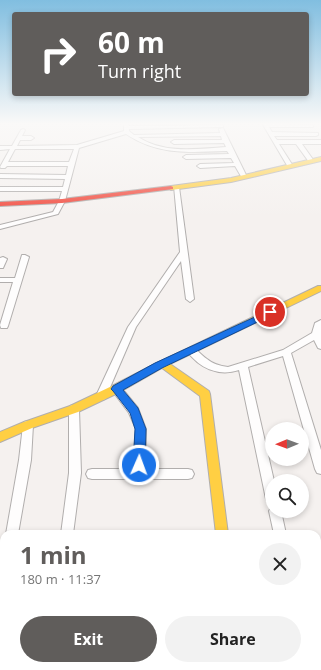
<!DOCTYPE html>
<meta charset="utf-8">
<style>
:root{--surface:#fff;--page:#f2f2f2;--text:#222;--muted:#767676;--accent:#605d5b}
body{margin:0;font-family:"Open Sans",sans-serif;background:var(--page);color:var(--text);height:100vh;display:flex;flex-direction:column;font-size:15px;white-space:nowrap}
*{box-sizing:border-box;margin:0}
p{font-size:13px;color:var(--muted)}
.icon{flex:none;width:22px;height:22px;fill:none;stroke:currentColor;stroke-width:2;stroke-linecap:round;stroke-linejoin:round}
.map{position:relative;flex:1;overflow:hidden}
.side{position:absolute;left:0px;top:530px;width:321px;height:140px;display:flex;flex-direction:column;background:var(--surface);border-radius:12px 12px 0 0;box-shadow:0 2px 6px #0003}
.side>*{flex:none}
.hud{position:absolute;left:12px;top:12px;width:297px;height:84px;border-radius:4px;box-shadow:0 2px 6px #0003;background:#605d5b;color:#fff;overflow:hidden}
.needle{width:26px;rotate:269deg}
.controls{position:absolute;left:265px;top:422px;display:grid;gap:8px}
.controls a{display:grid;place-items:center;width:44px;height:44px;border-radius:50%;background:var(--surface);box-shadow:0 2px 6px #0003;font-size:20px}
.pin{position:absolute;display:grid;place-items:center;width:34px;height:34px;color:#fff;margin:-17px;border:2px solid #fff;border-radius:50%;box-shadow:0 1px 4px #0007}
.me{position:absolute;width:44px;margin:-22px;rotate:2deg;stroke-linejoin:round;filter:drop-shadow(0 0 3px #0008)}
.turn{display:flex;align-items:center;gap:14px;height:84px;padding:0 20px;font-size:18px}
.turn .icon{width:52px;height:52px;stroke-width:2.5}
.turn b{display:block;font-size:28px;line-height:34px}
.round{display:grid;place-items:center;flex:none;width:42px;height:42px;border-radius:21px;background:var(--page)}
.overview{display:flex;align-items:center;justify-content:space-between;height:68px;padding:0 20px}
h1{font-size:24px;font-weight:700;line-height:30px;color:var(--accent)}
.action{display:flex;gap:8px;margin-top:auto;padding:8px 20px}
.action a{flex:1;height:46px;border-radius:24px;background:var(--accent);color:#fff;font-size:16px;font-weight:700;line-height:46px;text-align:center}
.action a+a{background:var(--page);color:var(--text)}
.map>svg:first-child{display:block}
</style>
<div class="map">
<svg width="321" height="670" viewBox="0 0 321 670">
<rect width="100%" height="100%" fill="#f5f1ef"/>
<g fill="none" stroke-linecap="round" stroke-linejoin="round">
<defs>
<g id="street">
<path d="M124,123H128L129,126L223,125V127H221L129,129V131L134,135L220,133L219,129L223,128L247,177L242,178L235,166L200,168L197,166L200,164L234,163L231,158L186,159L183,157L186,155L229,154L227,151C190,152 159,156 126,134L79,148L65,201L58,214L0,229V225L53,212L59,201L62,191H0V187H63L65,179L0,178V174L66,175L68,166H7L5,168H1L0,167L10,149L0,150V146H12L21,130L23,129L25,130L22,136H31L34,138L31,140H20L17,146L77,145L124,131ZM221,136L222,140H174L171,142L174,144L224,143L226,147C197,149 164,154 138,137ZM15,149H74L69,162H8Z"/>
<polygon points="262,123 313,125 313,127 269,127 272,132 318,133 318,135 316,136 274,136 277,140 321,140 321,144 302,144 314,161 313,162 309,162 296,144 279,144 293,166 288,167"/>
<polygon points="174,186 179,187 194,299 190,302 186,299 181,261 136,327 105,399 101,400 97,399 96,396 128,327 180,252"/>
<polygon points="22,255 25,255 29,257 8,326 7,328 1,328 0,325 13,282 0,282 0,278 15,278"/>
<polygon points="3,257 7,259 3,268 0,268 0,258"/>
<path d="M321,320V349L318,348L314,340L291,353L321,450V474L317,473L315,469L283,356L248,367L274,481H272V505L268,503L266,499L239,370C218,377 199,368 186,350L191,347C197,349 201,355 207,359C213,364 220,366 228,367L283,350L312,333L315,323Z"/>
<polygon points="116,385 120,386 138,408 146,429 145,469 188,469 192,470 194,474 192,478 188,479 92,479 88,478 86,474 88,470 92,469 133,469 136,429 129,413 111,389 112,386"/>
<polygon points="74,405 78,406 79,409 81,473 73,534 61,534 69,473 69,409 70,406"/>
<polygon points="28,421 32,422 33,425 31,460 18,534 6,534 19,460 23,425 24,422"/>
<polygon points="272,506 272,511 281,511 286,534 274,534 269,511"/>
<polygon points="4,569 4,601 0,603 0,571"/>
<polygon points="43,666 59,666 58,670 42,670"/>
<rect x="231" y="666" width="16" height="4"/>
<polygon points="300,666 316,666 317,670 301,670"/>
</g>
<g id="slow">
<polygon points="321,157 321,161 231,182 171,190 168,188 171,186 231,178"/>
<polygon points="318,286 321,286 321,291 170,364 209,391 210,394 228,534 216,534 200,396 162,368 120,392 78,412 32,428 0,442 0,432 24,422 70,406 112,386 155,364"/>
</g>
<polygon id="jam" points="171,186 173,187 173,189 62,203 0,206 0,202 62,199"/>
</defs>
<!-- street casing -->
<use href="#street" stroke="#b1aead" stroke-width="2"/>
<!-- slow casing -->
<use href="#slow" stroke="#b1aead" stroke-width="2"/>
<!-- jam casing -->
<use href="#jam" stroke="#b1aead" stroke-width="2"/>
<!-- street -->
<use href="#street" fill="#fefdfd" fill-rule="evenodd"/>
<!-- slow -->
<use href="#slow" fill="#ffcf43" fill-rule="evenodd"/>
<!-- jam -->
<use href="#jam" fill="#f24e42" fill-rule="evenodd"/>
</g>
<!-- sky -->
<linearGradient id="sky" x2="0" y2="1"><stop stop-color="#81bee0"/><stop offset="0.57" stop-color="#faf9f8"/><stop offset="1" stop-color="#faf9f8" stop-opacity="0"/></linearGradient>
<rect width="321" height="217" fill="url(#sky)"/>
<!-- route -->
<polygon fill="#1a73e8" stroke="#114b97" points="270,310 275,312 274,314 162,368 123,390 138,408 146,429 145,465 143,468 139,470 135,468 133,465 135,429 130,413 113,391 111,389 113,386 155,363"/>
</svg>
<div class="controls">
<a><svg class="needle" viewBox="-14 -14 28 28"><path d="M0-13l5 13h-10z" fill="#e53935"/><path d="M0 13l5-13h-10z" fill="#767676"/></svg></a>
<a><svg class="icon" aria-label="search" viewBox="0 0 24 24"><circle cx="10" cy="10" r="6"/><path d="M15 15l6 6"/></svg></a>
</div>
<div class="pin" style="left:270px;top:312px;background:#d93025"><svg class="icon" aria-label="arrive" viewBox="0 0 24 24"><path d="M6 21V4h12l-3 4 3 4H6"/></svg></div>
<svg class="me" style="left:139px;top:465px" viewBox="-20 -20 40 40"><circle r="17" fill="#1a73e8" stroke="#fff" stroke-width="3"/><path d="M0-11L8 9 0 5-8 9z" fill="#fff"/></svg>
<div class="hud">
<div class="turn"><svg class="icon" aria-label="right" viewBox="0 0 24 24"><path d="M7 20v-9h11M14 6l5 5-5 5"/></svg><div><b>60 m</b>Turn right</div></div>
</div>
<section class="side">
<div class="overview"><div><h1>1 min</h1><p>180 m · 11:37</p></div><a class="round"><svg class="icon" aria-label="close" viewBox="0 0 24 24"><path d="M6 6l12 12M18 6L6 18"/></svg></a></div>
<div class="action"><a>Exit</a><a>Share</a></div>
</section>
</div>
